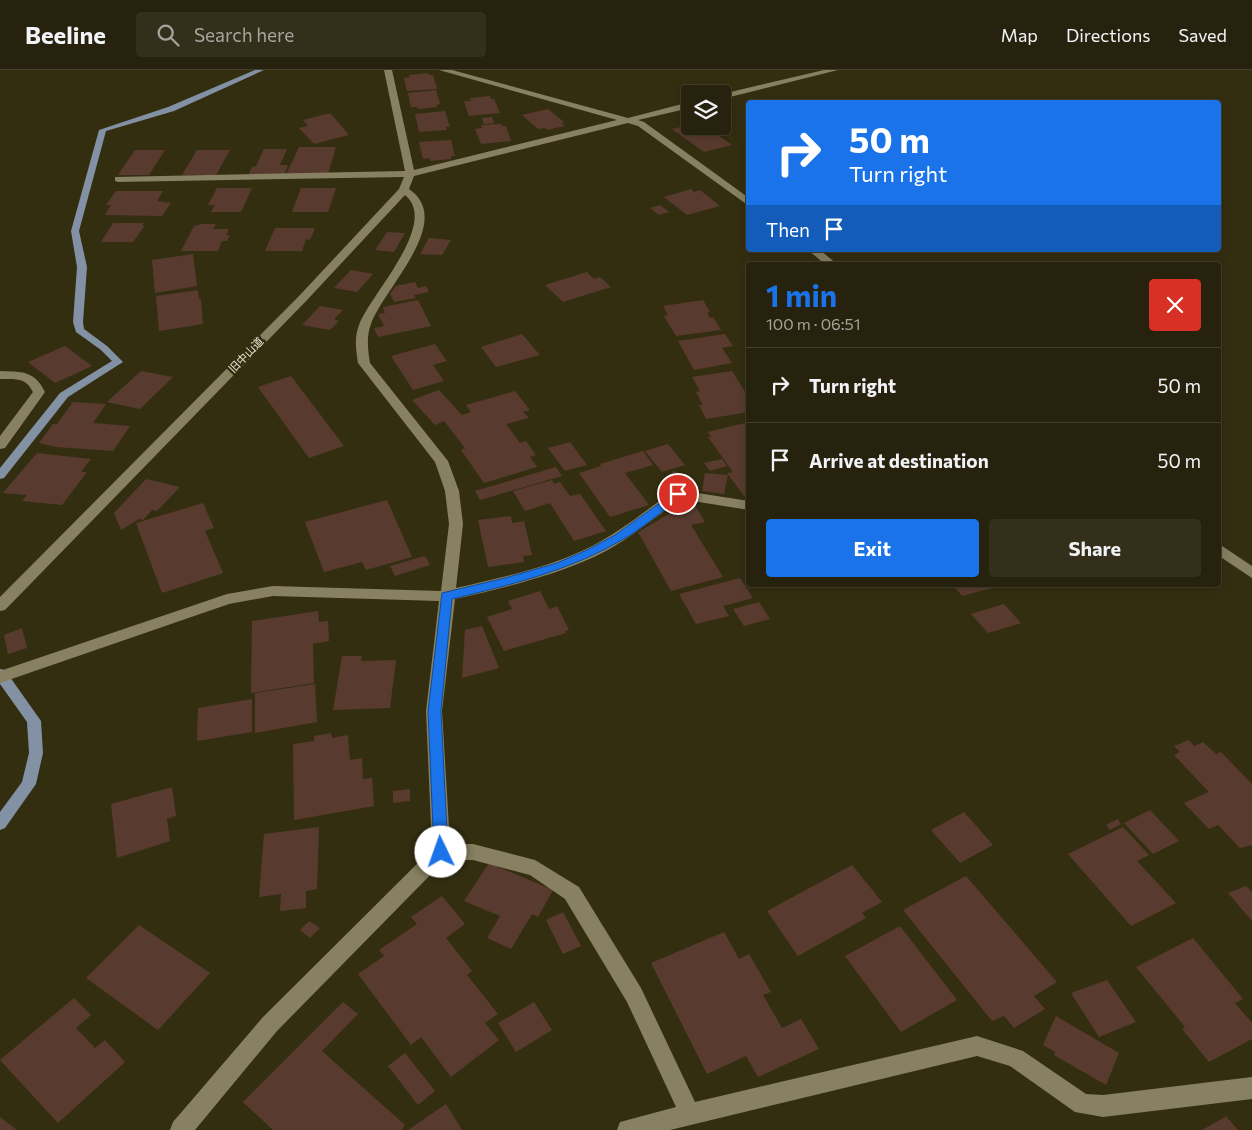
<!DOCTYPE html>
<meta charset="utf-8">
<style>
:root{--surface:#27220d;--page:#332f1b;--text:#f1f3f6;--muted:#a4a49d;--line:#433f2e;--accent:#1a73e8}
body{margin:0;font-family:Commissioner,"Noto Sans JP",sans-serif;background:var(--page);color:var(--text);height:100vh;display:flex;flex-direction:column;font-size:19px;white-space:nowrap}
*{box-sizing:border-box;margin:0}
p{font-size:16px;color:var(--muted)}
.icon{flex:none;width:28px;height:28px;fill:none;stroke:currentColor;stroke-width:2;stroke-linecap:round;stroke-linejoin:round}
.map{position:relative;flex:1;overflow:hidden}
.panel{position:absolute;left:746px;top:192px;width:475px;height:325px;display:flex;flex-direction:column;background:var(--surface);border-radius:5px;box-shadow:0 2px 12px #0003,0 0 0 1px var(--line)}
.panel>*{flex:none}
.hud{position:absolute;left:746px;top:30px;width:475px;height:152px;border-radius:5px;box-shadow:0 2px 12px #0003,0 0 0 1px var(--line);background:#1a73e8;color:#fff;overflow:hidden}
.controls{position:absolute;left:681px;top:15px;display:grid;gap:10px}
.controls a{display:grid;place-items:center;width:50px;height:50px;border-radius:5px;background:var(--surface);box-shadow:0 2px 12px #0003,0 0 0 1px var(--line);font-size:25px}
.pin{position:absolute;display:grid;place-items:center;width:42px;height:42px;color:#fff;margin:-21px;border:2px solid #fff;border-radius:50%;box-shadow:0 1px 5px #0007}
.me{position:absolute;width:55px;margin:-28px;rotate:357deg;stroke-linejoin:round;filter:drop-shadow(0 0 4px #0008)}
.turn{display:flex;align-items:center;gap:18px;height:105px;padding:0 20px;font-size:22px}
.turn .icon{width:65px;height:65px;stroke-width:2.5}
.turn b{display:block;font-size:35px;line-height:42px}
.then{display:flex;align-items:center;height:48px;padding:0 20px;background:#0003;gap:10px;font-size:19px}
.round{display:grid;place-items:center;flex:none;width:52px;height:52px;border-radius:5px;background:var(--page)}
.overview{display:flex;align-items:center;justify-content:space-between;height:85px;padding:0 20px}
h1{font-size:30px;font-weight:700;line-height:38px;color:var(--accent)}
.cta{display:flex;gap:10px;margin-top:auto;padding:10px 20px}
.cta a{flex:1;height:58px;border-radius:5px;background:var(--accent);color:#fff;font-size:20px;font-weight:700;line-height:58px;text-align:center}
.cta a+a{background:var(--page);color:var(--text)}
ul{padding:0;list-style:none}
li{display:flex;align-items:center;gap:15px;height:75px;padding:0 20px;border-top:1px solid var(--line)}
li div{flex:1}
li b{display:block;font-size:19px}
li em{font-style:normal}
header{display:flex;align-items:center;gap:30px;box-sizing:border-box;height:70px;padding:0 25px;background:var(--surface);border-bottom:1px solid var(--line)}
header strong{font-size:24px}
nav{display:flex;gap:28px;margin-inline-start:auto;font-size:18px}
.search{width:350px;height:45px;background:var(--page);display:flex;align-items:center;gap:12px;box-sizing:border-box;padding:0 18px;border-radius:5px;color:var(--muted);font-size:19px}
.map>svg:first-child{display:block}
</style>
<header>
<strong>Beeline</strong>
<div class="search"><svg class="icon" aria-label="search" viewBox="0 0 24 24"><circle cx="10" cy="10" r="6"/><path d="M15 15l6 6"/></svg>Search here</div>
<nav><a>Map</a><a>Directions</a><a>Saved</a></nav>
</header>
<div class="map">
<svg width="1252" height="1060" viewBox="0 0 1252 1060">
<rect width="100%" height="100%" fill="#342e11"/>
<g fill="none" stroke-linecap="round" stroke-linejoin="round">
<!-- stream -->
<g fill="#8291a4" fill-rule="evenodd">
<polygon points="255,0 264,0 174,41 106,61 79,161 87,197 83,252 84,259 107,276 123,292 68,327 4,408 0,409 0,398 60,323 112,291 101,280 76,262 73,252 77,197 71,161 99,60 168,37"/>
<polygon points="0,599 5,600 41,651 43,683 36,714 5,758 0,760 0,742 22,712 29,683 27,652 0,614"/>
</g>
</g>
<!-- building -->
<g fill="#583b2e">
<polygon points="428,3 429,5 433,5 437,19 407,21 404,8 410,7 409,5"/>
<polygon points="436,20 440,34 436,35 437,37 418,39 417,37 411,37 408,23"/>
<polygon points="490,26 491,29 494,29 500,43 469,46 464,31 471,31 470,28"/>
<polygon points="548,39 564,52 561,53 565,56 547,60 545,58 538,59 522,45"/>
<polygon points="445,41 450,57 446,57 447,60 419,62 415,44"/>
<polygon points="326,44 331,44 349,65 314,74 299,58 308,56 303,50"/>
<polygon points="492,47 494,53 484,54 482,48"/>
<polygon points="501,54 502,56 506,56 511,71 481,74 475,59 482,58 481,55"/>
<polygon points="690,55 710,56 713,58 709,59 732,75 704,82 672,59"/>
<polygon points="451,70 455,86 451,86 451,89 430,91 430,88 423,89 419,72"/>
<polygon points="299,77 336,77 328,104 286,105"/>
<polygon points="264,79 287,79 280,95 288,95 284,106 248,106 252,97 256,96"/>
<polygon points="135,80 165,80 149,105 118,105"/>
<polygon points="197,80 230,80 216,105 182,105"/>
<polygon points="217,118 252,118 241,142 211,142 215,135 208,135"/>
<polygon points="301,118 336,118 328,142 292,142"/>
<polygon points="691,119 694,122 700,120 720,136 687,145 664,127"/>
<polygon points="116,121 163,121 157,131 171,133 162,146 105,145 111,135 106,135"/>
<polygon points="660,135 669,142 659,145 650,138"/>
<polygon points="113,153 144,153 142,155 145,155 133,172 101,172"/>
<polygon points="202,154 216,154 213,159 229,159 226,165 230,165 227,171 222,171 218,181 181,181 194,156"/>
<polygon points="275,158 315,158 310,170 306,169 302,181 265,181"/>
<polygon points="387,162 405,163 394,182 375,180"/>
<polygon points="429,168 451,170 442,185 420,184"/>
<polygon points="193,184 197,216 155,223 152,190"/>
<polygon points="351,200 373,204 357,222 334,218"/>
<polygon points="587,202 594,209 600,207 611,217 563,232 545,215"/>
<polygon points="415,212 418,218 426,216 429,222 414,225 416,228 394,232 390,224 396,216"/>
<polygon points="198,220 199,229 201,229 203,254 159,261 156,226"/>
<polygon points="418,230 431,256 378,267 374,258 384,256 378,244 385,243 383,237"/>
<polygon points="703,230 710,242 707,243 710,248 713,247 721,260 676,266 664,246 668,245 663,236"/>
<polygon points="320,236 343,240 334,249 339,251 330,260 302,255"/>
<polygon points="522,264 540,285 496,297 481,277"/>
<polygon points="725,264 733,276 722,278 732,293 694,300 678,271"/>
<polygon points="435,274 447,291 433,295 444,311 413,320 391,286"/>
<polygon points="65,276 92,296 55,313 28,292"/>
<polygon points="141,301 173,307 140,339 107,332"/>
<polygon points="732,301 749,328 749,342 706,349 699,335 703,335 696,322 700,321 692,307"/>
<polygon points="291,306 344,376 309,388 258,317"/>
<polygon points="439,320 462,345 471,342 466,335 515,321 530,340 523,342 529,348 506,354 520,373 526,371 536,385 530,387 537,397 484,413 461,380 465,378 444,351 435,355 412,330"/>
<polygon points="73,332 106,334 93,353 130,356 113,381 56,377 39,373 53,354 57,354"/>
<polygon points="749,352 749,425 744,426 727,403 733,402 708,367 711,367 708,362"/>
<polygon points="570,372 587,395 565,401 548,378"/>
<polygon points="668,374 685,395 662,402 645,381"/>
<polygon points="643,381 653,395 625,403 649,435 610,447 579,403 601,396 600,394"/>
<polygon points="37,383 91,389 81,402 87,402 62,435 22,431 27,425 3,423"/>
<polygon points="722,389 727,396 710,401 704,393"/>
<polygon points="556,397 562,406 480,430 475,421"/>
<polygon points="673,401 682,404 672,417 663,414"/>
<polygon points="705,403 728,405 724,424 702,421"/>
<polygon points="146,409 180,417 157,441 152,440 143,450 139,449 121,460 114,443"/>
<polygon points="552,410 554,414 560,412 570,426 580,424 606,461 574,471 550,433 525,441 513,421"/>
<polygon points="387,430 412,487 366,500 362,492 324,502 305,452"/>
<polygon points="203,433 214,458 205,461 223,503 162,523 136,453"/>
<polygon points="694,434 705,452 691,455 723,507 671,521 638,462 679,438"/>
<polygon points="511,446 512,453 524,451 532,485 523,486 524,492 488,497 478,450"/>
<polygon points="425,486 430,495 395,506 390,496"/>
<polygon points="740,508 753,528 723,536 729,546 696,554 679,524"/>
<polygon points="953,515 1001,515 1001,516 962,526"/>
<polygon points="540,521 549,539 557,536 569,560 565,561 566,563 504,581 487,547 512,539 508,531"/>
<polygon points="759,532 770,549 744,556 733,539"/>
<polygon points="1004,534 1021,553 988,563 971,544"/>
<polygon points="318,541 319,552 328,551 329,571 313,574 314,613 251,623 252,551"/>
<polygon points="482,556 499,598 462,608 465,560"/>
<polygon points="22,558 27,578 8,584 4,565"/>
<polygon points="342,586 362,586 361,591 396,590 390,638 333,640"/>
<polygon points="315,614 317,652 255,663 255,623"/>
<polygon points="252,629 252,662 197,671 198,638"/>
<polygon points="331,663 332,668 348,665 350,690 362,688 363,709 372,708 374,736 294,750 293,674 314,671 314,666"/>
<polygon points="1189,670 1194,676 1203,672 1216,684 1221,682 1252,714 1252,775 1240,778 1218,755 1209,759 1184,733 1209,722 1174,685 1180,682 1174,676"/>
<polygon points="172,717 176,746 167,749 170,771 117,788 111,734"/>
<polygon points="410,719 410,731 393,733 393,721"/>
<polygon points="1150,740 1179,771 1153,784 1124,753"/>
<polygon points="964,742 993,775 960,793 931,760"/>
<polygon points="1118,749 1121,754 1110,760 1106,755"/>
<polygon points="319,757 317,819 306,821 306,838 280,841 281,824 259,827 264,764"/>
<polygon points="1123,757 1149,785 1137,791 1176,833 1131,856 1068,784"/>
<polygon points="489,793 553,820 538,847 532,844 511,879 487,868 500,846 464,831"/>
<polygon points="852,795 882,832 862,843 866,848 798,886 767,841"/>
<polygon points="966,806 1057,912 1034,926 1045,939 1014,958 1004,946 992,951 903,840"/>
<polygon points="1246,816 1252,822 1252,851 1228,823"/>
<polygon points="442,826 465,854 446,868 472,901 467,905 498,944 485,953 499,970 451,1007 421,967 411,975 358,904 384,886 379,880 417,854 411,847"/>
<polygon points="563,842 581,876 563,884 546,850"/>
<polygon points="309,851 320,858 310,868 300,860"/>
<polygon points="139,855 210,903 158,960 86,908"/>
<polygon points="900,856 957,930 901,962 845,886"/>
<polygon points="724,862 739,889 749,884 771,922 763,925 782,958 801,949 819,979 758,1007 746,986 707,1004 651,893"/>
<polygon points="1193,868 1243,929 1235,933 1252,953 1252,969 1209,992 1182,959 1185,957 1136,897"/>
<polygon points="1107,910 1136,952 1099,967 1071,923"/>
<polygon points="74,928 91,945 76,958 95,978 105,970 125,992 58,1053 0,990"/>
<polygon points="343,932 358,944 322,981 405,1055 401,1060 273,1060 243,1032"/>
<polygon points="534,932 552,960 516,982 498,953"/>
<polygon points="1056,946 1119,983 1106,1015 1054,985 1055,982 1043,975"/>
<polygon points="405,983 435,1021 418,1035 388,996"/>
<polygon points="446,1034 462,1060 408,1060"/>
<polygon points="1226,1046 1238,1060 1202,1060 1225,1047"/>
<polygon points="0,1047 17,1060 0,1060"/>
</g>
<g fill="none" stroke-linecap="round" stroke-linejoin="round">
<!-- street -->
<g fill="#878162" fill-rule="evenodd">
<path d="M384,0H392L414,100L617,50L439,0H452L628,48L690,32V38L638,50L644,52L749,128V136L638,56L628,53L414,106L409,119C456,151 383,219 371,254C366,267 368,280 370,293L448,391L459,421L463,454L456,518C499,508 543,499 584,480C616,465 644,442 673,421L678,420L749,431V440L680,429C653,449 626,472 594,487C550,507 502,518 455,529L442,641L450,774H473L535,790L579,817L641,918L695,1032L977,966L1023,981L1086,1024L1103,1025L1252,1007V1029L1103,1047L1075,1042L1010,996L977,986L670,1060H617L620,1052L676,1037L627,932L565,829L530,805L473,790H445L277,961L195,1060H170L173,1052L263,947L432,779L426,641L439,531L273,526L229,534L0,613V601L227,524L273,516L441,521L449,454L445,421L435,392L358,293C356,280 354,268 359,255C370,225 440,153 405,125L308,229L5,540L0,541V527L300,225L399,119L404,107L118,112L115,111V107L405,101Z"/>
<polygon points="824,0 838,0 722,29 722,24"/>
<polygon points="808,180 820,180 838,195 826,195"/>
<path d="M0,301C22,302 34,300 45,322L5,378L0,379V366L33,322C26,307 15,309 0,309Z"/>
<polygon points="1219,474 1252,496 1252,508 1219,486"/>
</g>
</g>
<!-- route -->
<path fill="#1a73e8" stroke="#114b97" d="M678,420L683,424L682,426C662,441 642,459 620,471C568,501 510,515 452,529L441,641L448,782L446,786H436L434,782L428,641L442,523L505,508L557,493L587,480L615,465Z"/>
<g text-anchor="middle" stroke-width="5" stroke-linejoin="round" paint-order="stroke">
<!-- far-street labels -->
<g font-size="11" fill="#e6e3d2" stroke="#342e11">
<text transform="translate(246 285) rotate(-46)" y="4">旧中山道</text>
</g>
</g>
</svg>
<div class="controls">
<a><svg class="icon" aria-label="layers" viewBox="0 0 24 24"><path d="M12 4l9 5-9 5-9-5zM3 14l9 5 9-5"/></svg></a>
</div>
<div class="pin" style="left:678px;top:424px;background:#d93025"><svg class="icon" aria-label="arrive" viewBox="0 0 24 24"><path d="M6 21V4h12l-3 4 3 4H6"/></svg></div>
<svg class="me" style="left:441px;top:782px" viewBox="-20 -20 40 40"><circle r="19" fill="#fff"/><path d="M0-13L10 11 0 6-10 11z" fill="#1a73e8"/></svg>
<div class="hud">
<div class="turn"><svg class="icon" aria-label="right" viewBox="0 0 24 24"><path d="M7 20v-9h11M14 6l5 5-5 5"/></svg><div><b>50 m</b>Turn right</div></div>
<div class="then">Then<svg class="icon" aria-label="arrive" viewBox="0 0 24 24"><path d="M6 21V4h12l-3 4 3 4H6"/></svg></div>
</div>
<section class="panel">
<div class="overview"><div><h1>1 min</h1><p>100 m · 06:51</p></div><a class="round" style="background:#d93025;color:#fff"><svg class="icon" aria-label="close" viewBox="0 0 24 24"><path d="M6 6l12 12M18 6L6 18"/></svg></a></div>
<ul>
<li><svg class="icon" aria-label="right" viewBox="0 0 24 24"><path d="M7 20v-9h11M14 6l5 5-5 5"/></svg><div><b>Turn right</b></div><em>50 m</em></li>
<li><svg class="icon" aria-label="arrive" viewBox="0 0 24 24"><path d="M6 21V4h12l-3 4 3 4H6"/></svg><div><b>Arrive at destination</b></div><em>50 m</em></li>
</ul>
<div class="cta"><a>Exit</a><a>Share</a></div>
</section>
</div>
